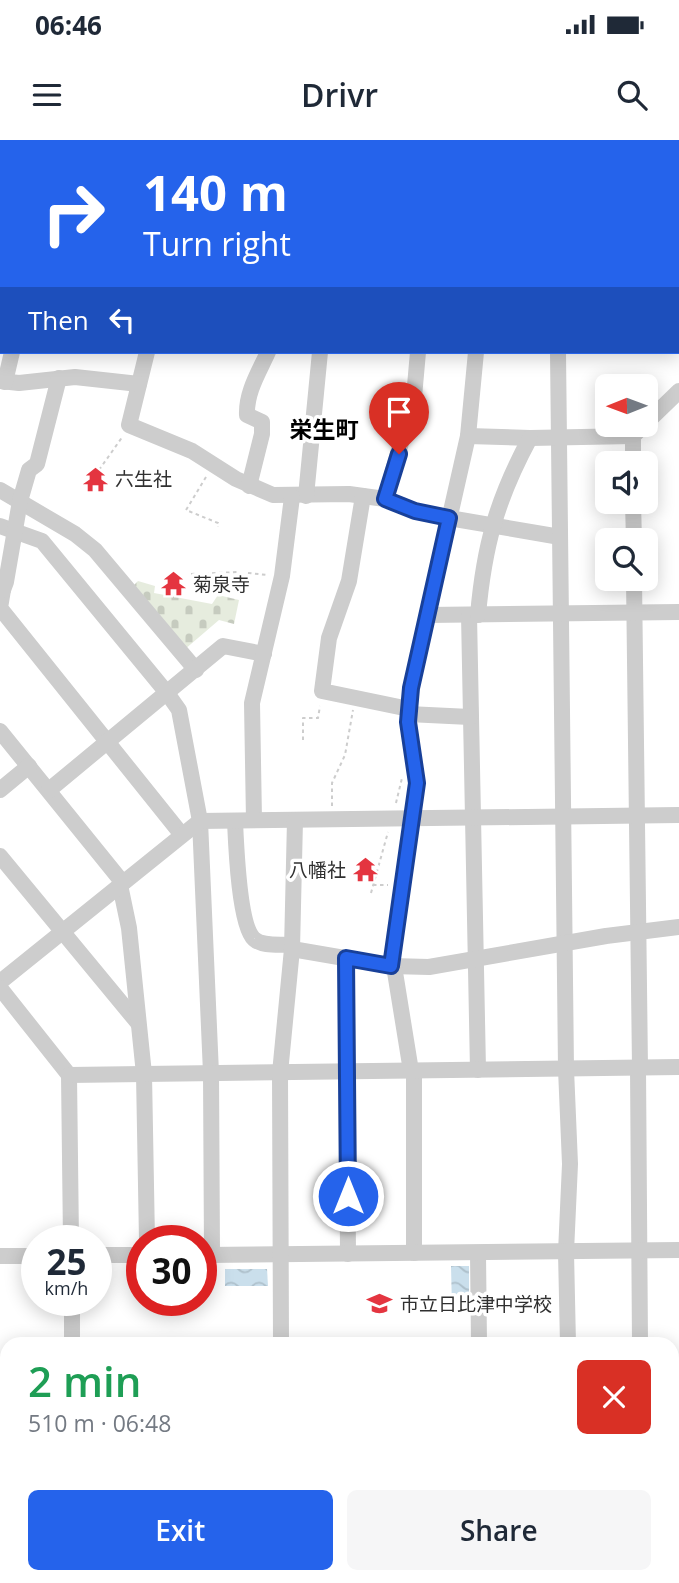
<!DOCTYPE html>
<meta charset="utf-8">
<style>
:root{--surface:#fff;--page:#f6f6f7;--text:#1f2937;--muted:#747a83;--accent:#2563eb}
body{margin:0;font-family:"Open Sans","Noto Sans JP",sans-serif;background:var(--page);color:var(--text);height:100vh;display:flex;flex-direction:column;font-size:26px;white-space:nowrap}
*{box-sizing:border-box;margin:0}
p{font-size:23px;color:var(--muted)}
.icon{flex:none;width:38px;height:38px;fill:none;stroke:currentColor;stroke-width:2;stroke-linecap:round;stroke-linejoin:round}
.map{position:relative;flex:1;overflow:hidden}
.panel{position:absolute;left:0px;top:1197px;width:679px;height:247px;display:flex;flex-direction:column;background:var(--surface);border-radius:21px 21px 0 0;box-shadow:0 4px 18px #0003}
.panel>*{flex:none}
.hud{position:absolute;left:0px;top:0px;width:679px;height:214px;box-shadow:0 4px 18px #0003;background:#2563eb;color:#fff;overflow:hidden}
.needle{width:46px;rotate:269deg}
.controls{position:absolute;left:595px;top:234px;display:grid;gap:14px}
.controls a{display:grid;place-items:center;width:63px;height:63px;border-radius:10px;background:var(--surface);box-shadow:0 4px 18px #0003;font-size:35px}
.speed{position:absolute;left:21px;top:1085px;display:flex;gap:14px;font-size:35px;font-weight:700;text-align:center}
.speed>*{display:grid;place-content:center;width:91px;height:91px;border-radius:50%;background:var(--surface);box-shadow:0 4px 18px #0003;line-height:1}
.speed small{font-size:18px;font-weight:400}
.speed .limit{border:10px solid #d22;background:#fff;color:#111}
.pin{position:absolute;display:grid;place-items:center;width:60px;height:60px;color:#fff;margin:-72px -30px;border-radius:50% 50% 50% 0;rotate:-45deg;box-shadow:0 0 7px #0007}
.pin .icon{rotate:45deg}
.me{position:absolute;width:77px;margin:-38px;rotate:0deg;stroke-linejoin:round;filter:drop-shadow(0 0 5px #0008)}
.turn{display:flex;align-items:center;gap:24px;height:147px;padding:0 28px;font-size:32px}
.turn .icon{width:91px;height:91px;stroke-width:2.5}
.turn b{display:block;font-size:49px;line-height:60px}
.then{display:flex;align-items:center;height:66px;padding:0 28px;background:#0003;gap:14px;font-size:26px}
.round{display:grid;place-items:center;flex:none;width:74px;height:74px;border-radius:10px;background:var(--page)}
.headline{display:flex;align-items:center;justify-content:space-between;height:119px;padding:0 28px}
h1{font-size:42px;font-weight:600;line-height:52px;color:#1e9e55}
.primary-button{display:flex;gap:14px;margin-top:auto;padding:14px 28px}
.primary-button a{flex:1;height:80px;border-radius:10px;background:var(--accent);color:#fff;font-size:28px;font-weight:600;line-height:80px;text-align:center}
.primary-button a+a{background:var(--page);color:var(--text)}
.status{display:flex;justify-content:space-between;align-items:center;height:49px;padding:0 35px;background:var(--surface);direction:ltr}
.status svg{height:19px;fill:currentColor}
header{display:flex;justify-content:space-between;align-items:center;height:91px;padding:0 28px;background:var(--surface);font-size:32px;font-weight:600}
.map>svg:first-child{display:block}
</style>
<div class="status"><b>06:46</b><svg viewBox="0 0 49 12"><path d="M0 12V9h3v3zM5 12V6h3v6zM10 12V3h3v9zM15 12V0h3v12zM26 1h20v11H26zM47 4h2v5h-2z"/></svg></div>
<header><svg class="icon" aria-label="menu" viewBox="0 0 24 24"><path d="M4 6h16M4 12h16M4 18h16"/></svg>Drivr<svg class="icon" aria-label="search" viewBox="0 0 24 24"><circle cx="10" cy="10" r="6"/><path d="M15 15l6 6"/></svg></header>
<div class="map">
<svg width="679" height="1443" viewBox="0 0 679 1443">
<defs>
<pattern id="cemetery-stones" width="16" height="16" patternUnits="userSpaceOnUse" patternTransform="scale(1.75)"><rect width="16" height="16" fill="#e6ecde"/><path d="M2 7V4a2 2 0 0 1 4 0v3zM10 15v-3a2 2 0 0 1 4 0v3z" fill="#c6cbbf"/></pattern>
<pattern id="water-waves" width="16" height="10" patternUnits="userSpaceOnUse" patternTransform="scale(1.75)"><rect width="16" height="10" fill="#cadfec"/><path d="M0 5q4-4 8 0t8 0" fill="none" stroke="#aec0cb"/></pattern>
</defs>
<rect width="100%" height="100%" fill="#fff"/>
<!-- cemetery -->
<polygon fill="url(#cemetery-stones)" points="138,441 155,446 154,453 212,464 218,455 239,460 234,484 219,480 184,510 132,447"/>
<!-- water -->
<g fill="url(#water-waves)">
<polygon points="451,1126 469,1126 469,1167 452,1168"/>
<polygon points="225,1129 267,1129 268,1146 225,1146"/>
</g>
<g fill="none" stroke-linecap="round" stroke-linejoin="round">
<!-- path -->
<g stroke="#cdcdcd" stroke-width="2" stroke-dasharray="3.5 3.5" stroke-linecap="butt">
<polyline points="99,330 123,296"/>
<polyline points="206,337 186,370 218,383 218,387"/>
<polyline points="248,433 267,435"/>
<polyline points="191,434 239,432"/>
<polyline points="303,600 303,578 318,578 320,566"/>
<polyline points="396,663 402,638"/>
<polyline points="332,666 332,643 345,615 353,570"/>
<polyline points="373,745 388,745"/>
<polyline points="371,753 388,692"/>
</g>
<!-- minor -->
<g stroke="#cdcdcd" stroke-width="16">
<polyline points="170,0 170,2"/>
<polyline points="485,0 487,2"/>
<polyline points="507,0 509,2"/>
<polyline points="554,0 554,2"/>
<polyline points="642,0 642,2"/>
<polyline points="120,2 122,0"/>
<polyline points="277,2 278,0"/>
<polyline points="409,2 410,0"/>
<polyline points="677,58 679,58"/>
<polyline points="0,106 2,105"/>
<polyline points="677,157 679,159"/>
<polyline points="677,175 679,177"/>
<polyline points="677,198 679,198"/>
<polyline points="147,212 129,285 192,311 236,339 273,355 349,354 385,359 415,371 449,378 560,397"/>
<polyline points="558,212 566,929 570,1024 566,1112 568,1204"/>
<polyline points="0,241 19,243 75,237 139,244"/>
<polyline points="5,242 12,212"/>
<polyline points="646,283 679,251"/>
<polyline points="468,296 530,298 633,296"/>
<polyline points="633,324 633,296 639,290"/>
<path d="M249,346L262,294V282L247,275C246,252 259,232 268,212"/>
<polyline points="0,350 75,394 95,410 196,530"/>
<polyline points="306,356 320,212"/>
<polyline points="363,356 349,441 329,498 322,551 409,569"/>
<polyline points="385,359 414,257 418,212"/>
<polyline points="633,362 634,401"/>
<polyline points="0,386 42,401 167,553 179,570 200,681 211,933 212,1115"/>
<polyline points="634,439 640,928"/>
<polyline points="0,450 3,450 0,468 182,695"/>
<polyline points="3,450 6,442 20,361 29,330 37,324 59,238"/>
<polyline points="427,475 679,472"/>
<polyline points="469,475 478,930"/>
<path d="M478,475C484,406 497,359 530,298"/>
<polyline points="408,574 470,577"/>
<polyline points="0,591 123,743"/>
<polyline points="0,650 29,626"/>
<polyline points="49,650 223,506 264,514"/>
<polyline points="254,680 252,563 282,436 292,357"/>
<path d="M235,681C236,703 239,785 254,799C263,807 280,804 291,805"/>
<polyline points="0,716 138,883"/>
<polyline points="120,745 129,788 144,934 147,1101"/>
<polyline points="292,809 391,826 429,827 606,796 679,787"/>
<polyline points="346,818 348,1114"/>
<polyline points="391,826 417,643 408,582 411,548 468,296 476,212"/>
<polyline points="394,826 411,931"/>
<polyline points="0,842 200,681 679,675"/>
<polyline points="0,848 69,935 71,1101"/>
<polyline points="638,928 640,1204"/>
<polyline points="414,931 414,1113"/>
<polyline points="69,935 679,927"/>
<polyline points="478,1113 479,1204"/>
<polyline points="96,1115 142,1115"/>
<polyline points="204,1115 679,1110"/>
<polyline points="0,1116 37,1116"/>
<polyline points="72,1160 72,1204"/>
<polyline points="281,1204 280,933 292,809 295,680"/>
<polyline points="74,1437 74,1443"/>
<polyline points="149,1437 149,1443"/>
<polyline points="216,1437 216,1443"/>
<polyline points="284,1437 284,1443"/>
<polyline points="352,1437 352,1443"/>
<polyline points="417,1437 417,1443"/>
<polyline points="481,1437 481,1443"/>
<polyline points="573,1437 573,1443"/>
<polyline points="642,1437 642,1443"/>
</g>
<!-- major -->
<g stroke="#a8a8a8" stroke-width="19">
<polyline points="672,1319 679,1319"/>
<polyline points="0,1325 7,1325"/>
</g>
<!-- rail -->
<g stroke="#858585" stroke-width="3.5" stroke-dasharray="7 5" stroke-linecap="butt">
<polyline points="14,2 16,0"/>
<polyline points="32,2 34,0"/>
<polyline points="50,2 52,0"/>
<polyline points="103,2 105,0"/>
<polyline points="0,6 2,5"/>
<polyline points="0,23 2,21"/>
<polyline points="0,49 2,47"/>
<polyline points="0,93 2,91"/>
</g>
</g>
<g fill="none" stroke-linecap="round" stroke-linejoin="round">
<defs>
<polyline id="route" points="348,1056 346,818 391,826 417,643 408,582 411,548 449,378 415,371 385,359 399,314"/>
</defs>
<!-- route casing -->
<use href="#route" stroke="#184099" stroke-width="18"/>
<!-- route -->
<use href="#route" stroke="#2563eb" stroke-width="12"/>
</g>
<!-- icons -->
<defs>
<symbol id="temple-bare" viewBox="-9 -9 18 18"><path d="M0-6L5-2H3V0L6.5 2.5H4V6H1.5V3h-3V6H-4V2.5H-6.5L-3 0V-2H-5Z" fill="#e43540" stroke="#fff" stroke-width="2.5" paint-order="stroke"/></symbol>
<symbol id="school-bare" viewBox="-9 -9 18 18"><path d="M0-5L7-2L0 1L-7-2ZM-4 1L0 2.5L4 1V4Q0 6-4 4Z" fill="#e43540" stroke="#fff" stroke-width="2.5" paint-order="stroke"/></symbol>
</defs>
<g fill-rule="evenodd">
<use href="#temple-bare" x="78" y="322" width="35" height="35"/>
<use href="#temple-bare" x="156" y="426" width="35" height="35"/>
<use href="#temple-bare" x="348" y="712" width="35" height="35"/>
<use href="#school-bare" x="362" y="1146" width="35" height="35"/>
</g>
<g text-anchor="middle" stroke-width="7" stroke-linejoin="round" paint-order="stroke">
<!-- poi labels -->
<g font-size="19" fill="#303030" stroke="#fff" text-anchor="start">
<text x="115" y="346">六生社</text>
<text x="193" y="451">菊泉寺</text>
<text x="346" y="737" text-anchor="end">八幡社</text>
<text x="400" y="1171">市立日比津中学校</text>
</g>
<!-- quarter labels -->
<g font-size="23" font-weight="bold" fill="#000" stroke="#fff">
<text x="324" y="298">栄生町</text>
</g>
</g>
</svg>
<div class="controls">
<a><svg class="needle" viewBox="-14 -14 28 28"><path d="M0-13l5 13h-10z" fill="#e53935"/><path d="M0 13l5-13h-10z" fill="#747a83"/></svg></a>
<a><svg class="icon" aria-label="sound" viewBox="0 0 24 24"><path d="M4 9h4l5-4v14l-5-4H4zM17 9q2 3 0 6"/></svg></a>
<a><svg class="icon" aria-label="search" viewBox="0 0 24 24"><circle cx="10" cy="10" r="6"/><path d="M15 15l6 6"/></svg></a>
</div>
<div class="speed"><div>25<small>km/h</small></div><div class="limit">30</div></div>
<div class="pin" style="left:399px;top:314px;background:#d93025"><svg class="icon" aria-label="arrive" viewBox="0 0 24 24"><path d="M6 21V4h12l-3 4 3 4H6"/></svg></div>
<svg class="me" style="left:348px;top:1056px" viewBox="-20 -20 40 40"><circle r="17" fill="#2563eb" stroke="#fff" stroke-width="3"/><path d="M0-11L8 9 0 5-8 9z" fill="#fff"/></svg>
<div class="hud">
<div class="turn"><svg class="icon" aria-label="right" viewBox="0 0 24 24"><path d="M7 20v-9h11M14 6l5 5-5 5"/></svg><div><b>140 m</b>Turn right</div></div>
<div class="then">Then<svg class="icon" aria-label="left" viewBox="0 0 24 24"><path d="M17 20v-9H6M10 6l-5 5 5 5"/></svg></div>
</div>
<section class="panel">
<div class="headline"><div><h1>2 min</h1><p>510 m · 06:48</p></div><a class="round" style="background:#d93025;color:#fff"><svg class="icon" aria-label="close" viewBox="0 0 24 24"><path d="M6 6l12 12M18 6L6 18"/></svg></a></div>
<div class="primary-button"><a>Exit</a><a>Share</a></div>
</section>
</div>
